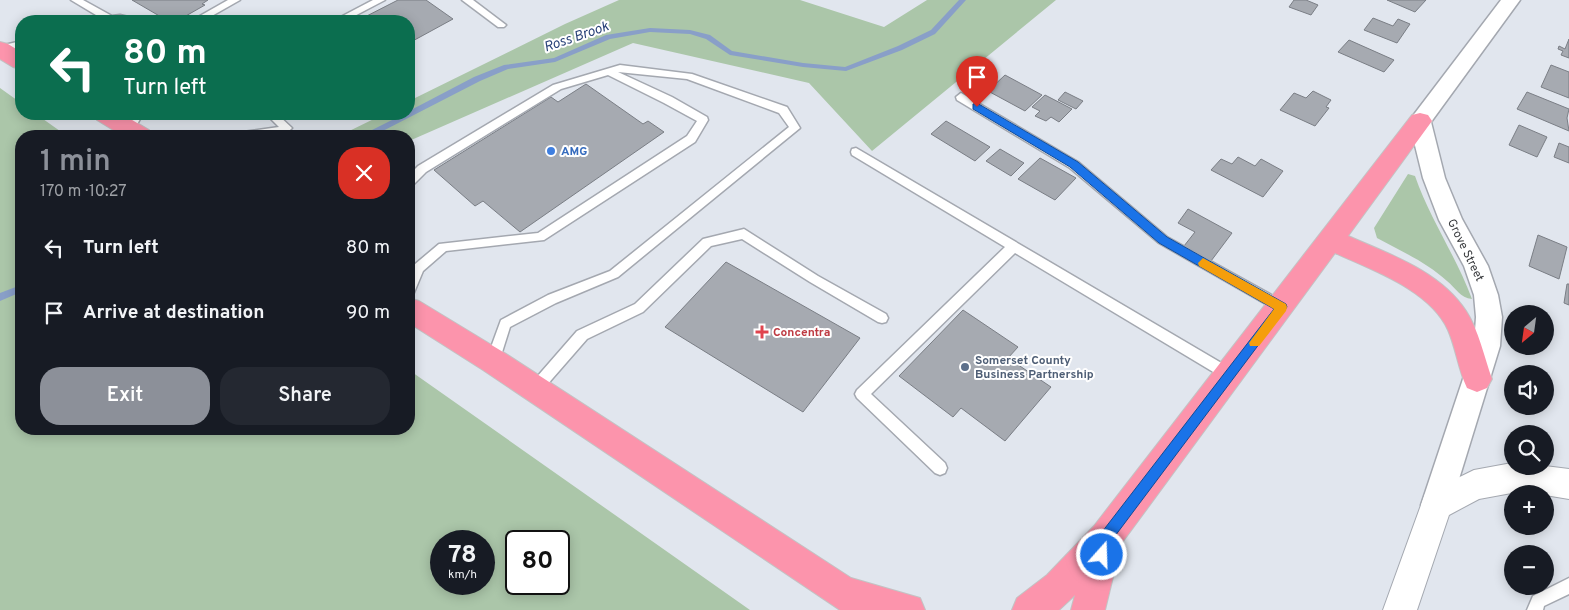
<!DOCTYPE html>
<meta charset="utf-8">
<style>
:root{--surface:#171b24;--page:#242831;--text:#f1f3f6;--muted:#9ea1a6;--accent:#8c9099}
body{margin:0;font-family:Overpass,sans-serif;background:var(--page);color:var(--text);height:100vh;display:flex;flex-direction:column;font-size:19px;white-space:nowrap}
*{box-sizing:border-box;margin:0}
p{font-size:16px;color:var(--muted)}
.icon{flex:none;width:28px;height:28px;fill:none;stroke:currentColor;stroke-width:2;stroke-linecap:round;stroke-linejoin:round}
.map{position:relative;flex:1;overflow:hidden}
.sheet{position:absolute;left:15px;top:130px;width:400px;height:305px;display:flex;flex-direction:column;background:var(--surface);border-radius:20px;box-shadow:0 2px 12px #0003}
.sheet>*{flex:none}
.banner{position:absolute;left:15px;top:15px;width:400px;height:105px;border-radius:20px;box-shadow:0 2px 12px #0003;background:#0b6e4f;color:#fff;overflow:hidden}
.needle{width:32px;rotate:209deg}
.fabs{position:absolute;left:1504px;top:305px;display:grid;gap:10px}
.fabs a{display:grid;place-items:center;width:50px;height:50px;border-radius:50%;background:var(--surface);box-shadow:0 2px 12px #0003;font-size:25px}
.speed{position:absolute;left:430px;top:530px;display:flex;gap:10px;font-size:25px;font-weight:700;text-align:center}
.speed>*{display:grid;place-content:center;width:65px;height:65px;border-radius:50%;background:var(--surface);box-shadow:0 2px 12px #0003;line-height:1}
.speed small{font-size:12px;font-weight:400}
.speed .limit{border:2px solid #111;border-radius:8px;background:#fff;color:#111}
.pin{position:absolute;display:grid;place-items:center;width:42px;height:42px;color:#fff;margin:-51px -21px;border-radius:50% 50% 50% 0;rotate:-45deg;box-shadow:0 0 5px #0007}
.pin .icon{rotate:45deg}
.me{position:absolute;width:55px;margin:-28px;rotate:20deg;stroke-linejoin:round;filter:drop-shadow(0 0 4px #0008)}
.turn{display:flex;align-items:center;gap:18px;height:105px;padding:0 25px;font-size:22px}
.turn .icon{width:65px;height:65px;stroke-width:2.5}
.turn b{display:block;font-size:35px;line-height:42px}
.round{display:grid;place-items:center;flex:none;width:52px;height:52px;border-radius:20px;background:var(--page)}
.headline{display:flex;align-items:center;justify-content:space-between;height:85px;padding:0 25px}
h1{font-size:30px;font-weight:600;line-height:38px;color:var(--accent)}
.primary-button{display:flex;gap:10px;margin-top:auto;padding:10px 25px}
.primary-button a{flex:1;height:58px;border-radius:20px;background:var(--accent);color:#fff;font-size:20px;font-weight:600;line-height:58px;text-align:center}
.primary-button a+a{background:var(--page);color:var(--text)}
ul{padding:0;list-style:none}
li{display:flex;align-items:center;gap:15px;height:65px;padding:0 25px}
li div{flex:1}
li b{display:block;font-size:19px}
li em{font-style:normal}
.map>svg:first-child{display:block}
</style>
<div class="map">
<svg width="1569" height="610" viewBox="0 0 1569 610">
<rect width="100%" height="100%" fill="#e1e6ee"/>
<!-- green -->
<g fill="#abc6a9" fill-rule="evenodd">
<polygon points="619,0 800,0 884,27 927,0 1056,0 872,151 809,83 633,43 409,141 409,136 339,136 384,114 409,114 409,101 565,24"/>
<path d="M0,88L21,103V114H36L67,136H21V429H409V370L750,610H0ZM484,541V584H441V541ZM516,541H559V584H516Z"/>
<path d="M1408,174L1415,176C1430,219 1456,256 1472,299C1460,298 1456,288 1447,281C1426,262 1401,251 1377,238L1374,228Z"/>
</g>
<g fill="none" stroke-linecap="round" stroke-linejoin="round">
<!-- stream -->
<g fill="#899fc8" fill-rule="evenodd">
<polygon points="959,0 966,0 935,34 902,50 846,71 803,67 730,55 706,39 690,34 650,32 610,39 555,62 508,69 480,81 373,136 363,136 364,134 404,114 409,114 409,111 474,77 504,65 554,58 606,35 650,28 690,30 710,35 732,51 803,63 845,67 898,46 931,30"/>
<polygon points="21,285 21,292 0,301 0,293"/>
</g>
</g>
<!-- building -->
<g fill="#a6aab1" stroke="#7a7e85">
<polygon points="132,0 208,0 202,4 205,5 177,21 168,21"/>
<polygon points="398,0 426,0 453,19 409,43 409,21 357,21"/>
<polygon points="1294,0 1306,0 1318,5 1311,15 1289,7"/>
<polygon points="1387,0 1426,0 1415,12"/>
<polygon points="1373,18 1393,26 1398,19 1410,24 1397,43 1364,30"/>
<polygon points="1569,39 1569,58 1561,55 1563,51 1558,49 1559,46 1565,49"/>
<polygon points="1349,40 1394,60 1384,72 1338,52"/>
<polygon points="1551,65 1569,72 1569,98 1541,87"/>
<polygon points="1005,75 1042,95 1025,111 988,91"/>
<polygon points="586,84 643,124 648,121 664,132 520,232 483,201 475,206 434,170 551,97 558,102"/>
<polygon points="1313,91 1331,100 1326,107 1329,108 1315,126 1280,110 1294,93 1306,98"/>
<polygon points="1065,92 1083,101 1076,109 1058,100"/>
<polygon points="1527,92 1569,109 1567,118 1569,131 1517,109"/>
<polygon points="1045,95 1072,109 1059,122 1051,117 1046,121 1035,116 1040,111 1032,107"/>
<polygon points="946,121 990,147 975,161 931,134"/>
<polygon points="1519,125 1547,137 1537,157 1509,145"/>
<polygon points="1559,143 1569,147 1569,163 1554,157"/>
<polygon points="1000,149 1024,163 1011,176 986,161"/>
<polygon points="1238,157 1255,166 1261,159 1283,171 1263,197 1211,170 1221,159 1232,164"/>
<polygon points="1040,158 1076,178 1055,200 1018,179"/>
<polygon points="1188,209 1232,233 1211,261 1184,246 1195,232 1178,223"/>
<polygon points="1538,235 1567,247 1559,279 1529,266"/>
<polygon points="726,262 860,338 803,412 665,327"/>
<polygon points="1567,284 1569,284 1569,305 1564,303"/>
<polygon points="963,310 1018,347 1008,358 1051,387 1005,441 961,408 953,417 899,376"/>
</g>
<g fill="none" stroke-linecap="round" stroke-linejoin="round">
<defs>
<g id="service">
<polygon points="71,0 83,0 112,16 120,15 137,19 139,21 97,21 101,18"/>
<polygon points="228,0 240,0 203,21 191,21"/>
<polygon points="373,0 385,0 345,21 333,21"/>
<polygon points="462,0 473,0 506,25 504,27 498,27"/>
<polygon points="21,41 21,47 0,52 0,46"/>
<polygon points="620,65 692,74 787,107 800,128 618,277 556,303 510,327 498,365 493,367 488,365 486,361 501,320 548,295 610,271 789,127 779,113 687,79 618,72 672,97 707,117 708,120 695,142 544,240 446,251 423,271 413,295 409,296 409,276 414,265 439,244 538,233 687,136 697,121 664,103 608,75 561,89 426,172 413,185 409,186 409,175 418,166 553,85"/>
<polygon points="961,93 1078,162 1167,237 1286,303 1288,307 1286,311 1282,312 1278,311 1159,243 1070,168 957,100 956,97"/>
<polygon points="133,114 143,114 133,131 125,131 124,128"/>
<path d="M266,114H277L292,128C282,140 253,136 238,136L243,132L279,127Z"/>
<polygon points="856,148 1235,371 1237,375 1235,379 1230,381 1225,379 1015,253 871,394 945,463 947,468 945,473 940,475 935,473 857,398 855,394 857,390 1005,247 852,155 851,152 852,149"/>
<polygon points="744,229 818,276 886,314 888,318 886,322 882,323 878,322 810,282 742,239 711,246 643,312 587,339 539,394 534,396 529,394 527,390 529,386 577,331 635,304 703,239"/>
<polygon points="1569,578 1569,594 1544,606 1543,610 1527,610 1533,596"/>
</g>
<polygon id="minor" points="1501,0 1520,0 1431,122 1445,178 1462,219 1488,266 1498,295 1502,317 1500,346 1451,505 1446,515 1436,519 1426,515 1421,505 1474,346 1476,317 1474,295 1464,266 1439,220 1423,178 1409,121"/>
<polygon id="tertiary" points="1512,463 1512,466 1545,466 1569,469 1569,499 1545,495 1545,494 1517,492 1479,499 1449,515 1417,610 1383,610 1425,494 1474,470"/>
<g id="trunk">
<polygon points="0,42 8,44 21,52 21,69 13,67 0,59"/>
<path d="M1420,113L1428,115L1432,121L1348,236C1389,254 1440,271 1466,311C1479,331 1484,356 1492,379L1487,388L1477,392L1467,388C1458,369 1456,348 1448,330C1430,290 1372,270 1335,253L1121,544L1105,610H1071L1075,595L1059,610H1012L1017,598L1047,575L1094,526L1412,115Z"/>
<polygon points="94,114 122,114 149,130 153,136 123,136 97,120"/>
<polygon points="409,298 419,301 503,352 851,578 920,598 925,610 840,610 483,370 409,323"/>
</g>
</defs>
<!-- service casing -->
<use href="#service" stroke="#a4a8b0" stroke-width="3"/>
<!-- minor casing -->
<use href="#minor" stroke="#a4a8b0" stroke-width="3"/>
<!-- tertiary casing -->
<use href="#tertiary" stroke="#a4a8b0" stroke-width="2"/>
<!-- trunk casing -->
<use href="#trunk" stroke="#c3c3c4" stroke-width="2"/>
<!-- service -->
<use href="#service" fill="#fff" fill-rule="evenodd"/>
<!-- minor -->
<use href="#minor" fill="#fff" fill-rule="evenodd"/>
<!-- tertiary -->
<use href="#tertiary" fill="#fff" fill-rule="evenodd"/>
<!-- trunk -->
<use href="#trunk" fill="#fc94ac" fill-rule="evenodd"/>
</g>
<!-- route -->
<polygon fill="#1a73e8" stroke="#114b97" points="977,103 1078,162 1167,237 1286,304 1287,307 1112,540 1107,560 1102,561 1097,560 1095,555 1102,532 1274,309 1159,243 1070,167 973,109 973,104"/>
<!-- slow -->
<polygon fill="#f59e0b" points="1203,258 1286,304 1287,307 1286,311 1259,346 1250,346 1249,343 1274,309 1199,266 1198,263"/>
<!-- markers -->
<circle fill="#3f7fe0" stroke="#fff" stroke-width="2" cx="551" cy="151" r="5"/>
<path fill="#e0444e" stroke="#fff" stroke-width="2" d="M759.5 324.5h5v5h5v5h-5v5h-5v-5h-5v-5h5z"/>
<circle fill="#5c6f8a" stroke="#fff" stroke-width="2" cx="965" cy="367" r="5"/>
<g text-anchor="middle" stroke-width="4" stroke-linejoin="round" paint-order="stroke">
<!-- shop labels -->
<g font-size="12" font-weight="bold" fill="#366cbe" stroke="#fff" text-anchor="start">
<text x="561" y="155">AMG</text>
</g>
<!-- street labels -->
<g font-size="12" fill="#36383b" stroke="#fff">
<text transform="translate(1466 250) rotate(64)" y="4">Grove Street</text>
</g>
<!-- health labels -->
<g font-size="12" font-weight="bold" fill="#be3a42" stroke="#fff" text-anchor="start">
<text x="773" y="336">Concentra</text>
</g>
<!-- service labels -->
<g font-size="12" font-weight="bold" fill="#4e5e75" stroke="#fff" text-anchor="start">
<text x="975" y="364">Somerset County<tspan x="975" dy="14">Business Partnership</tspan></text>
</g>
<!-- water labels -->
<g font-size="14" font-style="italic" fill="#2a4379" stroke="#fff">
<text transform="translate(576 36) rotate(-19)" y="5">Ross Brook</text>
</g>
</g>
</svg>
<div class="fabs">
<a><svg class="needle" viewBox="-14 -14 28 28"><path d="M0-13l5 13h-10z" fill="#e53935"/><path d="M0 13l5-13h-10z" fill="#9ea1a6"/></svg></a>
<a><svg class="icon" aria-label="sound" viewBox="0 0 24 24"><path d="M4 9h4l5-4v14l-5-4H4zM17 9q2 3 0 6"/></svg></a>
<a><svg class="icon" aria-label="search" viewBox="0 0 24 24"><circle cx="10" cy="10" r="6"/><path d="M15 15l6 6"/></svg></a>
<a>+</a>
<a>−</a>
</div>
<div class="speed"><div>78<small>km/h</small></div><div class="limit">80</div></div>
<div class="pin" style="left:977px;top:107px;background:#d93025"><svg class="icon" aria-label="arrive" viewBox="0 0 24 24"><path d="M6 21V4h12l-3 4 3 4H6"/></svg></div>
<svg class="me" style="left:1102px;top:555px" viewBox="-20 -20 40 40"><circle r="17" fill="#1a73e8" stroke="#fff" stroke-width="3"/><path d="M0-11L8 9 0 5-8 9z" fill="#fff"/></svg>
<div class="banner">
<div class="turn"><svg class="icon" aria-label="left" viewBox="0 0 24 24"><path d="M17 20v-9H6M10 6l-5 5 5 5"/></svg><div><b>80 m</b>Turn left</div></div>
</div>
<section class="sheet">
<div class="headline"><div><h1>1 min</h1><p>170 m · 10:27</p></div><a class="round" style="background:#d93025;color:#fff"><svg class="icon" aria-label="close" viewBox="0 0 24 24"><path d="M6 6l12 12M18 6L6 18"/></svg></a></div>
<ul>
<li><svg class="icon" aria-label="left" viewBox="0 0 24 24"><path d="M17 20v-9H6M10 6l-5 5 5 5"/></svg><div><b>Turn left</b></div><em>80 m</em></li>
<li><svg class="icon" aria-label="arrive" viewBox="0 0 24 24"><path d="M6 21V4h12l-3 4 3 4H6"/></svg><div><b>Arrive at destination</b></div><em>90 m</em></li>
</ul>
<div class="primary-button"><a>Exit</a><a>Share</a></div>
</section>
</div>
